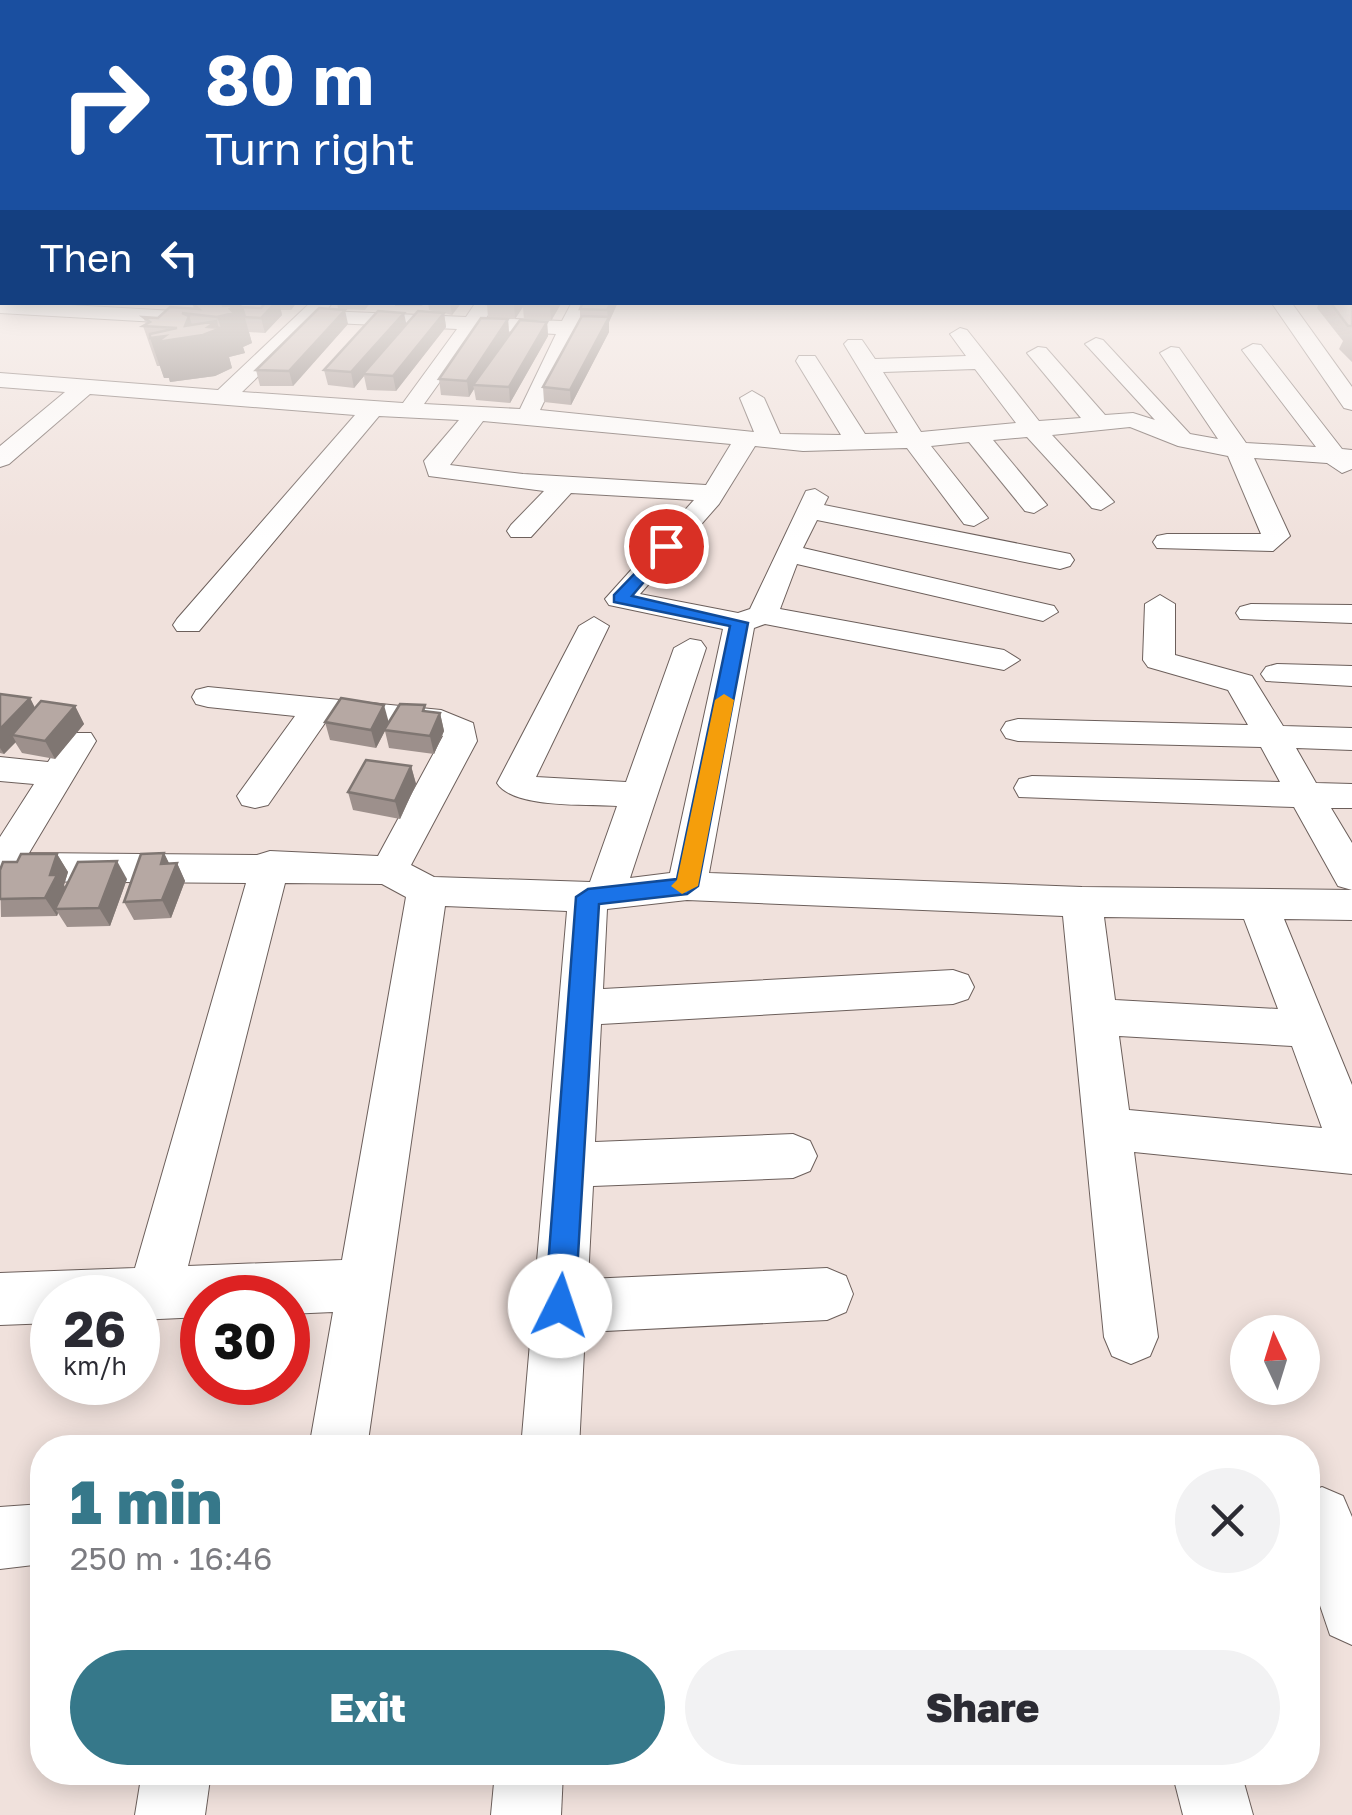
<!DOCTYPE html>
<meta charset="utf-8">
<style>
:root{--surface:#fff;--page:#f2f2f3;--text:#2b2b33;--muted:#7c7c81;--accent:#36788a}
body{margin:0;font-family:"Golos Text",sans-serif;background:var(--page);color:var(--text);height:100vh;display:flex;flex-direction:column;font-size:38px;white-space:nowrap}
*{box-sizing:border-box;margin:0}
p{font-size:32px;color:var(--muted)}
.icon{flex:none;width:55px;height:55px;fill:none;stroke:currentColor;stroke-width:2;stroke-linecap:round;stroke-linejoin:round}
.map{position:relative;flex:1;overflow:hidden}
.details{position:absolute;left:30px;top:1435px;width:1290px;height:350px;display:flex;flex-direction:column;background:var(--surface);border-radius:40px;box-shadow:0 5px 25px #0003}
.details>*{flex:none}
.hud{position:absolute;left:0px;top:0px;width:1352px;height:305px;box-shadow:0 5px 25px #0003;background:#1a4fa0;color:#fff;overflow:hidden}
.needle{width:65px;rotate:356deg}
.controls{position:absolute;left:1230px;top:1315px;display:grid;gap:20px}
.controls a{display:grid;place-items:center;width:90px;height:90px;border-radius:50%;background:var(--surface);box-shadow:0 5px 25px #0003;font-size:50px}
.speed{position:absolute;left:30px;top:1275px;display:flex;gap:20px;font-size:50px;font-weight:700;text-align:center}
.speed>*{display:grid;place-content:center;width:130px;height:130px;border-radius:50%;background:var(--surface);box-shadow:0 5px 25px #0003;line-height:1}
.speed small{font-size:25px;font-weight:400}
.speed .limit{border:15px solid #d22;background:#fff;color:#111}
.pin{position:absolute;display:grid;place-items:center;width:85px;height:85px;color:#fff;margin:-42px;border:5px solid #fff;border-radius:50%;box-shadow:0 2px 10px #0007}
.me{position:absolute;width:110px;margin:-55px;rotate:4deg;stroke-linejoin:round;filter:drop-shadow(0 0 8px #0008)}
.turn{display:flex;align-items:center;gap:35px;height:210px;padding:0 40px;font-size:45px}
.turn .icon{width:130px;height:130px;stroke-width:2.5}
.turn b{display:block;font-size:70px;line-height:85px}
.then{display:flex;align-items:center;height:95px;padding:0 40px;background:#0003;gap:20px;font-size:38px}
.round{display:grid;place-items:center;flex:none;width:105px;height:105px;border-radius:52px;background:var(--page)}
.summary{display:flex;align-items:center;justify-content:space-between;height:170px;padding:0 40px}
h1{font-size:60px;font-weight:800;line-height:75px;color:var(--accent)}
.primary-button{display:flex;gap:20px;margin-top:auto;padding:20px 40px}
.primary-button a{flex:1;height:115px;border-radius:60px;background:var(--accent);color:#fff;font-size:40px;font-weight:800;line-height:115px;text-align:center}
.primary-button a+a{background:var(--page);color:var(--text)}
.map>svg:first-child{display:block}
</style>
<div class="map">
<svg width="1352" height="1815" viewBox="0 0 1352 1815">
<rect width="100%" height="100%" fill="#f0e1dc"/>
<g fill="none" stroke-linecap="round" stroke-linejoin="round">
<defs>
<g id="minor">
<polygon points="0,301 192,312 202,318 192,324 0,313"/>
<path d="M311,302H333L326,311L466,317L476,302H492L494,306L486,318L562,321L572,302H592L540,410L754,432L740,398L752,391L764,398L780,434L841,435L796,361L799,356H815L865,434L898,433L844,344L848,340H862L875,359L966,356L950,334L960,328L967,330L1039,421L1081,418L1027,353L1038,347L1046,348L1105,415L1133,413L1155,420L1089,348L1085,344L1096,338L1103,340L1190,434L1218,439L1160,353L1171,347L1179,348L1246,443L1316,447L1242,350L1253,344L1261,345L1342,449L1352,450V469L1342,473L1327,463L1254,458L1290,536L1273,551L1157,548L1153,542L1157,536L1167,534H1261L1228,456L1178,446L1130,427L1052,435L1114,502L1101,510L1092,508L1027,437L993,440L1047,505L1034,513L1025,511L969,442L931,446L988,518L974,526L964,524L907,448L803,451L755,446L719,504L640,594L738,613L750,609L806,491L815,489L828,497L824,505L1070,554L1074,560L1070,566L1060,569L817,520L803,548L1054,606L1058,612L1043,621L797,564L780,609L1004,650L1020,660L1004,670L765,624L754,628L709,873L1082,887L1352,890V920L1284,919L1352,1085V1174L1134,1152L1158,1337L1150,1356L1131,1364L1112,1356L1104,1337L1063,916L687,900L607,909L603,989L953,970L968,975L974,987L968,999L953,1004L601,1024L595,1142L793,1134L810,1141L817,1156L810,1171L793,1178L593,1186L588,1279L827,1268L846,1276L853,1294L846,1312L827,1320L585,1332L579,1448H521L567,911L445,906L367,1448H309L333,1312L288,1314V1298H202V1317L138,1320V1298H52V1323L0,1325V1273L135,1268L246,883L0,881V837L34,784L0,781V757L48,762L67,733H91L96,741L29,853L257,855L270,851L378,856L443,736L434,731L327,720L268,805L255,808L242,805L237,796L295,716L208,707L196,704L192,697L196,690L208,687L441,710L473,723L477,741L411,865L434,877L590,882L617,806C588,804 513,809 497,783L579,626L594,617L609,626L536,777L626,782L674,648L690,639L701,641L706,648L630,878L670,873L723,629L609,605L605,599L694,500L571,493L531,537H511L507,531L511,525L544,491L429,476L424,461L459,420L379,416L199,631H177L173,625L177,619L355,415L90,394L9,464L0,467V446L65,392L0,387V373L218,390ZM314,322L457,329L403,403L242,392ZM477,330L556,334L520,409L424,404ZM975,369L1016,423L921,432L883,372ZM483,421L731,444L706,485L523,474L450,465ZM285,883L382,884L406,897L342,1260L188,1266ZM1104,917L1244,919L1278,1009L1115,1000ZM1119,1036L1292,1046L1322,1128L1129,1110Z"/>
<polygon points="1271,302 1291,302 1352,387 1352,410 1344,408"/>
<polygon points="1160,595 1175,604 1175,655 1252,676 1283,726 1352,728 1352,750 1296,748 1316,783 1352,784 1352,808 1331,808 1352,843 1352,890 1338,886 1294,807 1019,797 1014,788 1019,779 1032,776 1280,782 1261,747 1018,741 1006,738 1001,730 1006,722 1018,719 1248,725 1228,690 1148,667 1143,660 1145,604"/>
<polygon points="1251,604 1352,605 1352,623 1240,619 1236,613 1240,607"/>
<polygon points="1277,664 1352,666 1352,686 1266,681 1261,674 1266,667"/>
<polygon points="1322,1487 1343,1496 1352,1517 1352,1645 1330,1635 1308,1570 1308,1493"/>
<polygon points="42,1504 42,1564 0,1569 0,1507"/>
<polygon points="142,1772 211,1772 205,1815 135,1815"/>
<polygon points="495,1772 563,1772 561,1815 491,1815"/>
<polygon points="1172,1772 1241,1772 1253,1815 1183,1815"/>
</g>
</defs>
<!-- minor casing -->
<use href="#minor" stroke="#6c5f5b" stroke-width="2"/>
<!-- minor -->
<use href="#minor" fill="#fff" fill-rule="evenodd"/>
</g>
<!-- wall -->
<g fill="#9d908c">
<polygon points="0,285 2,285 2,302 15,302 11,304 0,304"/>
<polygon points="1350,285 1352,285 1352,362 1339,349 1343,341 1317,308 1319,302 1350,302"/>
<polygon points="192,302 261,308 266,302 297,302 291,310 281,310 282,315 265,333 249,332 252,343 243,347 245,353 229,357 232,368 215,376 170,382 169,378 164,378 160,366 157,366 143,326 146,324 143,317 158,318 194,309"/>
<polygon points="337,302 371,302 365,310 338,309"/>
<polygon points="394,302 425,302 422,306 395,306"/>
<polygon points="428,302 462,302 452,315 444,313 446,327 396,391 367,390 364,376 354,388 328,385 324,370 406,324 441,313 429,310"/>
<polygon points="562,302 551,321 524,320 523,307 515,319 488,318 487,304"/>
<polygon points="618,302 609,322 609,332 571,405 544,402 543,387 580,318 580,309"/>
<polygon points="508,319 509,334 547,322 548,336 510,403 476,400 474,389 469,397 441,395 439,379"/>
<polygon points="348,324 293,386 260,386 256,370"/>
<polygon points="0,694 30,698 35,708 75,706 84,724 55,759 22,753 15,742 4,754 0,753"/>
<polygon points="426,712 440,713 444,731 434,754 389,748 385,731 376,748 330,740 325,722 389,723"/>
<polygon points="411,766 416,784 400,819 353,810 348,792"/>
<polygon points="164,853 169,864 177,863 185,881 171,918 134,920 124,902"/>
<polygon points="57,854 68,872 64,885 65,888 127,879 110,926 67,927 58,913 57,916 1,917 0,870 17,862"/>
</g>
<!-- shaded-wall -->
<g fill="#7f7672">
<polygon points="224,302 230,302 232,308 241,304 252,343 243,347 245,353 229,357 232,368 215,376 170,382 169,378 164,378 150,338 185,326 189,316 196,336 217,321 219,329 221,328 217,317 220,306"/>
<polygon points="276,302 279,302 282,315 265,333 261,318"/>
<polygon points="289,302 297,302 291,310"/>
<polygon points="450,302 462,302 452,315"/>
<polygon points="515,302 526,302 515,319 514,304"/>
<polygon points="552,302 562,302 551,321 550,306"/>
<polygon points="611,302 618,302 609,322 609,332 571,405 570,390 608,319 607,310"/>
<polygon points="345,310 348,324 293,386 289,371"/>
<polygon points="404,313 407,327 363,374 364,376 354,388 351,372"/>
<polygon points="444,313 446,327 396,391 393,376"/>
<polygon points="508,319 509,334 473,385 474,389 469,397 467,381"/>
<polygon points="547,322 548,336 510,403 509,387"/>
<polygon points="30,698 39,716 12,735 16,742 4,754 0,748 0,729"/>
<polygon points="384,705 389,723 376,748 371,730"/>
<polygon points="75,706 84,724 55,759 45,741"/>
<polygon points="440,713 444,731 434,754 430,736"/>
<polygon points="411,766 416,784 400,819 395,801"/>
<polygon points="164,853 173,871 177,863 185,881 171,918 162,900 161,864"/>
<polygon points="57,854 68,872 64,885 68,893 55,909 58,913 57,916 45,898 50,875"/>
<polygon points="117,861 127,879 110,926 99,908"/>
</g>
<!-- building -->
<g fill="#b6a8a3" stroke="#7f7672" stroke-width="2.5">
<polygon points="1350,294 1352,296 1352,326 1348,326 1330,302 1350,302"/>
<polygon points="221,302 223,306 241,304 230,309 234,313 217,317 182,313 189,316 185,326 217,321 208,327 221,328 203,335 157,342 165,336 150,338 150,334 177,328 143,326 150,322 143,317 158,318 170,307 199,309 192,303"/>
<polygon points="266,302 276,302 261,318 245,317 242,307 261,308"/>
<polygon points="488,302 515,302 514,304 487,304"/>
<polygon points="524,302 552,302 550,306 523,305"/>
<polygon points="583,302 611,302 607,310 580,309"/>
<polygon points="319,308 345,310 289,371 256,370"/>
<polygon points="378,311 404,313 351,372 324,370"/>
<polygon points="418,311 444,313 393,376 363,374"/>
<polygon points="582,316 609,317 570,390 543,387"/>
<polygon points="481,318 508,319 467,381 439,379"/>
<polygon points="520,320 547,322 509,387 473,385"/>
<polygon points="0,694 30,698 0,729"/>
<polygon points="341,698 384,705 371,730 325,722"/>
<polygon points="41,701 75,706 45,741 12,735"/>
<polygon points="400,704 425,705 423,711 440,713 430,736 384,730"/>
<polygon points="366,760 411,766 395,801 348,792"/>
<polygon points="164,853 161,864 177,863 162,900 124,902 141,854"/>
<polygon points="21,854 57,854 50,875 57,875 45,898 0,899 0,870 3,862 17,862"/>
<polygon points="117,861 99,908 55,909 78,862"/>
</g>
<!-- sky -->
<linearGradient id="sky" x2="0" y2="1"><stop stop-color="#a3a6bc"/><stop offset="0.53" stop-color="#f8f2ef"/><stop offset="1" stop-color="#f8f2ef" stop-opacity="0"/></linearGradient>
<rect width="1352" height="539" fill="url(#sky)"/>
<!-- route -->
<polygon fill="#1a73e8" stroke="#114b97" stroke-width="2.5" points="666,541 674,546 632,596 748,623 698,886 687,894 599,904 575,1306 571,1317 560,1322 549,1317 545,1306 576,897 588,889 677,879 730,626 614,602 614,595"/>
<!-- slow -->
<polygon fill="#f59e0b" points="724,694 734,700 698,886 682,894 671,886 677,880 715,700"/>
</svg>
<div class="controls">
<a><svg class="needle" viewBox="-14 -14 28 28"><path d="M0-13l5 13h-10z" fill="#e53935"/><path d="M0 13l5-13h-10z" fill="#7c7c81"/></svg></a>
</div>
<div class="speed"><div>26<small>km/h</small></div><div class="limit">30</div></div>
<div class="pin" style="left:666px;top:546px;background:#d93025"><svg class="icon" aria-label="arrive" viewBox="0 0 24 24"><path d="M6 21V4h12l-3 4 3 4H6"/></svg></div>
<svg class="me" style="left:560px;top:1306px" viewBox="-20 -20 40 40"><circle r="19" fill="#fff"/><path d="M0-13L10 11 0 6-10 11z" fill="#1a73e8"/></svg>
<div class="hud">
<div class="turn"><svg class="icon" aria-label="right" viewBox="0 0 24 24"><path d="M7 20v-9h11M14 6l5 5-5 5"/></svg><div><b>80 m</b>Turn right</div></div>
<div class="then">Then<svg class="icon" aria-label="left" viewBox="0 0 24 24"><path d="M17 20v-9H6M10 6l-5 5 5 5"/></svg></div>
</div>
<section class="details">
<div class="summary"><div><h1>1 min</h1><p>250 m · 16:46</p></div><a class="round"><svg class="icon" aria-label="close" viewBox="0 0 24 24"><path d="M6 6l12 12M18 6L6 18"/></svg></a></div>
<div class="primary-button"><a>Exit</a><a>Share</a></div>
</section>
</div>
